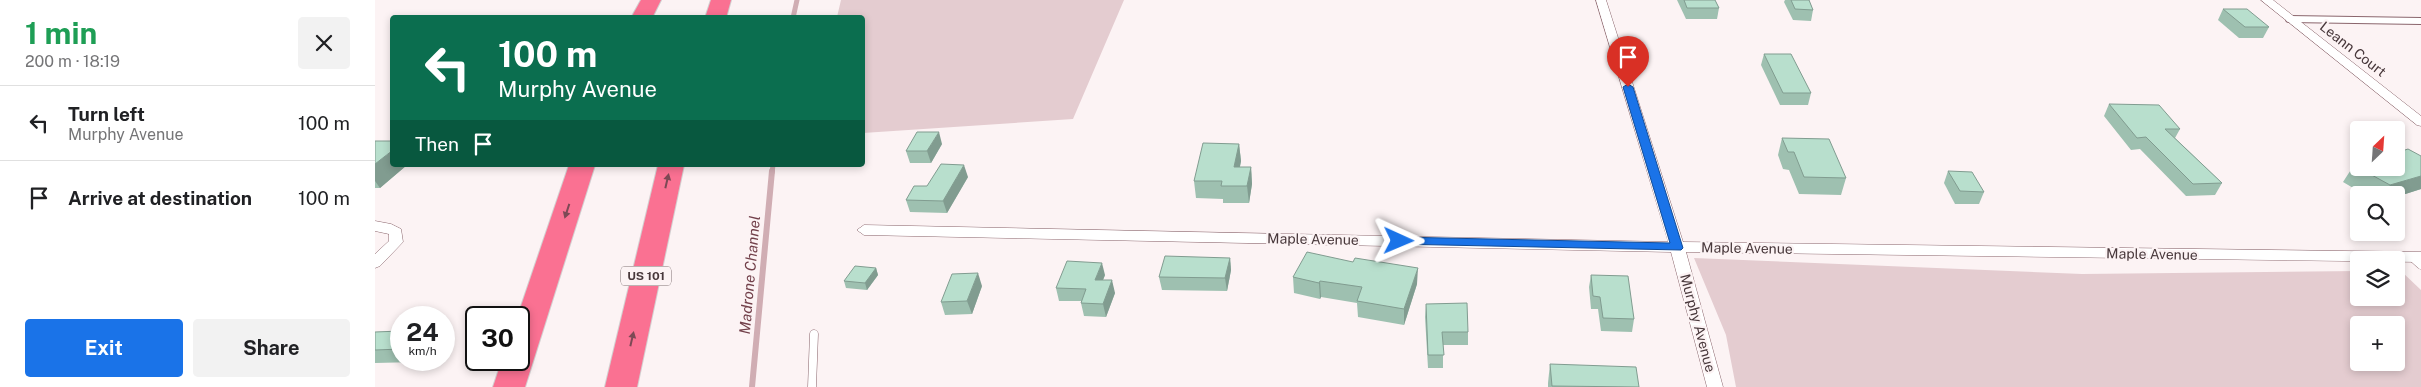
<!DOCTYPE html>
<meta charset="utf-8">
<style>
:root{--surface:#fff;--page:#f2f2f2;--text:#202124;--muted:#757577;--line:#e0e0e0;--accent:#1a73e8}
body{margin:0;font-family:"Public Sans",sans-serif;background:var(--page);color:var(--text);height:100vh;display:flex;flex-direction:column;font-size:19px;white-space:nowrap}
*{box-sizing:border-box;margin:0}
p{font-size:16px;color:var(--muted)}
.icon{flex:none;width:28px;height:28px;fill:none;stroke:currentColor;stroke-width:2;stroke-linecap:round;stroke-linejoin:round}
.map{position:relative;flex:1;overflow:hidden}
.panel{display:flex;flex-direction:column;background:var(--surface);width:375px}
.panel>*{flex:none}
.hud{position:absolute;left:15px;top:15px;width:475px;height:152px;border-radius:5px;box-shadow:0 2px 8px #0003;background:#0b6e4f;color:#fff;overflow:hidden}
.needle{width:32px;rotate:25deg}
.buttons{position:absolute;left:1975px;top:121px;display:grid;gap:10px}
.buttons a{display:grid;place-items:center;width:55px;height:55px;border-radius:5px;background:var(--surface);box-shadow:0 2px 8px #0003;font-size:25px}
.speed{position:absolute;left:15px;top:306px;display:flex;gap:10px;font-size:25px;font-weight:700;text-align:center}
.speed>*{display:grid;place-content:center;width:65px;height:65px;border-radius:50%;background:var(--surface);box-shadow:0 2px 8px #0003;line-height:1}
.speed small{font-size:12px;font-weight:400}
.speed .limit{border:2px solid #111;border-radius:8px;background:#fff;color:#111}
.pin{position:absolute;display:grid;place-items:center;width:42px;height:42px;color:#fff;margin:-51px -21px;border-radius:50% 50% 50% 0;rotate:-45deg;box-shadow:0 0 5px #0007}
.pin .icon{rotate:45deg}
.me{position:absolute;width:55px;margin:-28px;rotate:91deg;stroke-linejoin:round;filter:drop-shadow(0 0 4px #0008)}
.turn{display:flex;align-items:center;gap:18px;height:105px;padding:0 25px;font-size:22px}
.turn .icon{width:65px;height:65px;stroke-width:2.5}
.turn b{display:block;font-size:35px;line-height:42px}
.then{display:flex;align-items:center;height:48px;padding:0 25px;background:#0003;gap:10px;font-size:19px}
.round{display:grid;place-items:center;flex:none;width:52px;height:52px;border-radius:5px;background:var(--page)}
.headline{display:flex;align-items:center;justify-content:space-between;height:85px;padding:0 25px}
h1{font-size:30px;font-weight:700;line-height:38px;color:#1e9e55}
.cta{display:flex;gap:10px;margin-top:auto;padding:10px 25px}
.cta a{flex:1;height:58px;border-radius:5px;background:var(--accent);color:#fff;font-size:20px;font-weight:700;line-height:58px;text-align:center}
.cta a+a{background:var(--page);color:var(--text)}
ul{padding:0;list-style:none}
li{display:flex;align-items:center;gap:15px;height:75px;padding:0 25px;border-top:1px solid var(--line)}
li div{flex:1}
li b{display:block;font-size:19px}
li em{font-style:normal}
main{display:flex;flex:1;min-height:0}
.map>svg:first-child{display:block}
</style>
<main>
<section class="panel">
<div class="headline"><div><h1>1 min</h1><p>200 m · 18:19</p></div><a class="round"><svg class="icon" aria-label="close" viewBox="0 0 24 24"><path d="M6 6l12 12M18 6L6 18"/></svg></a></div>
<ul>
<li><svg class="icon" aria-label="left" viewBox="0 0 24 24"><path d="M17 20v-9H6M10 6l-5 5 5 5"/></svg><div><b>Turn left</b><p>Murphy Avenue</p></div><em>100 m</em></li>
<li><svg class="icon" aria-label="arrive" viewBox="0 0 24 24"><path d="M6 21V4h12l-3 4 3 4H6"/></svg><div><b>Arrive at destination</b></div><em>100 m</em></li>
</ul>
<div class="cta"><a>Exit</a><a>Share</a></div>
</section>
<div class="map">
<svg width="2046" height="387" viewBox="0 0 2046 387">
<rect width="100%" height="100%" fill="#fcf3f4"/>
<!-- green -->
<g fill="#e4ccd0" fill-rule="evenodd">
<polygon points="466,0 749,0 698,119 488,133 488,18 462,17"/>
<path d="M1319,258L1707,274L1984,271V298H2021V271H2026L2046,290V387H1361L1351,335ZM1984,325H2021V362H1984Z"/>
</g>
<g fill="none" stroke-linecap="round" stroke-linejoin="round">
<!-- stream-far1 -->
<g stroke="#d0adb3" stroke-width="5">
<polyline points="418,18 422,0"/>
<polyline points="397,173 398,165"/>
</g>
<!-- stream -->
<polyline stroke="#d0adb3" stroke-width="6" points="377,387 397,171"/>
<defs>
<polyline id="service-far1" points="1914,19 2046,21"/>
<g id="service">
<polyline points="2037,257 2046,265"/>
<polyline points="437,387 439,334"/>
</g>
<g id="minor">
<polygon points="1221,0 1231,0 1308,242 2046,252 2046,262 1311,252 1348,387 1332,387 1296,252 489,235 482,230 489,225 1293,242"/>
<polygon points="1886,0 1898,0 2046,116 2046,126 2042,125"/>
<polygon points="0,221 16,224 26,229 28,242 5,266 0,268 0,254 14,241 14,234 0,231"/>
</g>
<g id="motorway">
<polygon points="266,0 286,0 277,18 256,18"/>
<polygon points="336,0 356,0 351,18 330,18"/>
<polygon points="194,165 220,165 150,387 118,387 127,360 144,360 144,318 142,318"/>
<polygon points="283,165 309,165 262,387 230,387"/>
</g>
</defs>
<!-- service-far1 casing -->
<use href="#service-far1" stroke="#8a656c" stroke-width="8"/>
<!-- service casing -->
<use href="#service" stroke="#8a656c" stroke-width="9"/>
<!-- minor casing -->
<use href="#minor" stroke="#8a656c" stroke-width="1"/>
<!-- motorway casing -->
<use href="#motorway" stroke="#d3cfd0" stroke-width="2"/>
<!-- service-far1 -->
<use href="#service-far1" stroke="#fff" stroke-width="6"/>
<!-- service -->
<use href="#service" stroke="#fff" stroke-width="8"/>
<!-- minor -->
<use href="#minor" fill="#fff" fill-rule="evenodd"/>
<!-- motorway -->
<use href="#motorway" fill="#fa7192" fill-rule="evenodd"/>
</g>
<!-- wall -->
<g fill="#9ec0b0">
<polygon points="1302,0 1340,0 1344,8 1342,19 1311,19"/>
<polygon points="1410,0 1434,0 1438,10 1436,21 1418,20 1409,2"/>
<polygon points="1848,9 1894,27 1888,38 1864,38 1843,20"/>
<polygon points="1389,54 1436,93 1433,105 1405,105 1386,65"/>
<polygon points="1734,104 1805,129 1800,138 1847,183 1840,195 1811,196 1765,149 1756,150 1729,116"/>
<polygon points="1407,138 1471,178 1466,195 1424,194 1414,170 1408,169 1403,155"/>
<polygon points="0,141 18,165 32,165 5,188 0,188"/>
<polygon points="567,144 556,163 535,163 531,151"/>
<polygon points="864,144 866,161 865,167 876,167 877,184 874,203 848,203 848,199 821,198 819,181"/>
<polygon points="2046,156 2046,189 2021,197 2021,195 1990,195 1968,182 1979,165"/>
<polygon points="1573,171 1609,192 1604,204 1580,204 1569,183"/>
<polygon points="593,177 572,213 535,212 531,200 552,186"/>
<polygon points="855,258 856,270 852,291 787,290 784,277"/>
<polygon points="501,268 503,275 492,290 471,288 469,281"/>
<polygon points="730,275 728,280 740,293 731,317 709,316 706,303 706,301 684,301 681,288"/>
<polygon points="1216,275 1259,319 1257,332 1226,331 1223,309 1216,309 1214,287"/>
<polygon points="918,277 1042,284 1029,325 983,317 982,303 946,297 945,299 919,293"/>
<polygon points="607,286 597,314 570,315 566,302"/>
<polygon points="1051,304 1093,332 1093,345 1068,345 1068,368 1053,368 1050,317"/>
<polygon points="26,331 26,360 44,360 42,362 0,363 0,332"/>
<polygon points="1175,364 1264,387 1173,387 1173,383"/>
</g>
<!-- shaded-wall -->
<g fill="#819c90">
<polygon points="564,132 567,144 556,163 552,151"/>
<polygon points="864,144 866,161 861,184 859,167"/>
<polygon points="18,150 18,165 32,165 5,188 0,181 0,164"/>
<polygon points="589,165 593,177 572,213 568,201"/>
<polygon points="876,167 877,184 874,203 872,186"/>
<polygon points="2046,176 2046,189 2021,197 2021,195 2008,195 2015,185"/>
<polygon points="855,258 856,270 852,291 850,278"/>
<polygon points="727,263 730,275 723,292 720,280"/>
<polygon points="501,268 503,275 492,290 490,283"/>
<polygon points="1043,268 1042,284 1029,325 1029,309"/>
<polygon points="603,273 607,286 597,314 592,301"/>
<polygon points="737,280 740,293 731,317 728,304"/>
<polygon points="945,281 946,297 945,299 944,283"/>
</g>
<!-- building -->
<g fill="#b8dfcd" stroke="#819c90">
<polygon points="1309,0 1340,0 1344,8 1312,8"/>
<polygon points="1416,0 1434,0 1438,10 1420,9"/>
<polygon points="1848,9 1872,9 1894,27 1870,27"/>
<polygon points="1389,54 1416,54 1436,93 1408,93"/>
<polygon points="1734,104 1784,105 1805,129 1790,129 1847,183 1818,184 1771,137 1762,138"/>
<polygon points="542,132 564,132 552,151 531,151"/>
<polygon points="1407,138 1454,139 1471,178 1429,177 1419,152 1413,152"/>
<polygon points="0,141 18,141 18,150 0,164"/>
<polygon points="828,143 864,144 859,167 876,167 872,186 846,186 847,181 819,181"/>
<polygon points="2033,149 2046,156 2046,176 2015,185 1984,168 2021,168 2021,153"/>
<polygon points="1984,163 1984,167 1979,165"/>
<polygon points="566,164 589,165 568,201 531,200 539,186 552,186"/>
<polygon points="1573,171 1597,172 1609,192 1585,191"/>
<polygon points="932,252 978,262 980,258 1043,268 1029,309 982,301 987,287 945,281 944,283 918,277"/>
<polygon points="790,256 855,258 850,278 784,277"/>
<polygon points="692,261 727,263 720,280 737,280 728,304 706,303 711,289 681,288"/>
<polygon points="480,266 501,268 490,283 469,281"/>
<polygon points="603,273 592,301 566,302 577,274"/>
<polygon points="1216,275 1253,276 1259,319 1228,318 1225,297 1218,296"/>
<polygon points="1092,303 1093,332 1067,332 1069,355 1053,355 1051,304"/>
<polygon points="26,331 26,349 0,350 0,332"/>
<polygon points="1175,364 1261,367 1264,387 1177,386"/>
</g>
<!-- one-way arrows -->
<defs><path id="oneway-solid" d="M-6-.8H1V-3.2L6.5 0L1 3.2V.8H-6Z" transform="scale(1.25)"/></defs>
<g fill="#7d4955">
<use href="#oneway-solid" transform="translate(292 181) rotate(-77)"/>
<use href="#oneway-solid" transform="translate(192 211) rotate(108)"/>
<use href="#oneway-solid" transform="translate(257 339) rotate(-77)"/>
</g>
<!-- route -->
<polygon fill="#1a73e8" stroke="#114b97" points="1253,84 1258,87 1308,248 1306,250 1020,244 1018,241 1024,237 1295,243 1248,87"/>
<g text-anchor="middle" stroke-width="4.5" stroke-linejoin="round" paint-order="stroke">
<!-- shield labels -->
<rect fill="#fcf3f4" stroke="#7e7072" stroke-width="1" x="246" y="266.5" width="50" height="19" rx="4"/>
<g font-size="12" font-weight="bold" fill="#48383b">
<text x="271" y="280">US 101</text>
</g>
<!-- street labels -->
<g font-size="14" fill="#48383b" stroke="#fcf3f4">
<text transform="translate(1978 49) rotate(38)" y="5">Leann Court</text>
<text transform="translate(938 239) rotate(1)" y="5">Maple Avenue</text>
<text transform="translate(1372 248) rotate(1)" y="5">Maple Avenue</text>
<text transform="translate(1777 254) rotate(1)" y="5">Maple Avenue</text>
<text transform="translate(1323 323) rotate(75)" y="5">Murphy Avenue</text>
</g>
<!-- water labels -->
<g font-size="15" font-style="italic" fill="#72404a" stroke="#fcf3f4">
<text transform="translate(375 275) rotate(-85)" y="5">Madrone Channel</text>
</g>
</g>
</svg>
<div class="buttons">
<a><svg class="needle" viewBox="-14 -14 28 28"><path d="M0-13l5 13h-10z" fill="#e53935"/><path d="M0 13l5-13h-10z" fill="#757577"/></svg></a>
<a><svg class="icon" aria-label="search" viewBox="0 0 24 24"><circle cx="10" cy="10" r="6"/><path d="M15 15l6 6"/></svg></a>
<a><svg class="icon" aria-label="layers" viewBox="0 0 24 24"><path d="M12 4l9 5-9 5-9-5zM3 14l9 5 9-5"/></svg></a>
<a>+</a>
</div>
<div class="speed"><div>24<small>km/h</small></div><div class="limit">30</div></div>
<div class="pin" style="left:1253px;top:87px;background:#d93025"><svg class="icon" aria-label="arrive" viewBox="0 0 24 24"><path d="M6 21V4h12l-3 4 3 4H6"/></svg></div>
<svg class="me" style="left:1024px;top:241px" viewBox="-20 -20 40 40"><path d="M0-17L14 15 0 8-14 15z" fill="#1a73e8" stroke="#fff" stroke-width="4"/></svg>
<div class="hud">
<div class="turn"><svg class="icon" aria-label="left" viewBox="0 0 24 24"><path d="M17 20v-9H6M10 6l-5 5 5 5"/></svg><div><b>100 m</b>Murphy Avenue</div></div>
<div class="then">Then<svg class="icon" aria-label="arrive" viewBox="0 0 24 24"><path d="M6 21V4h12l-3 4 3 4H6"/></svg></div>
</div>
</div>
</main>
